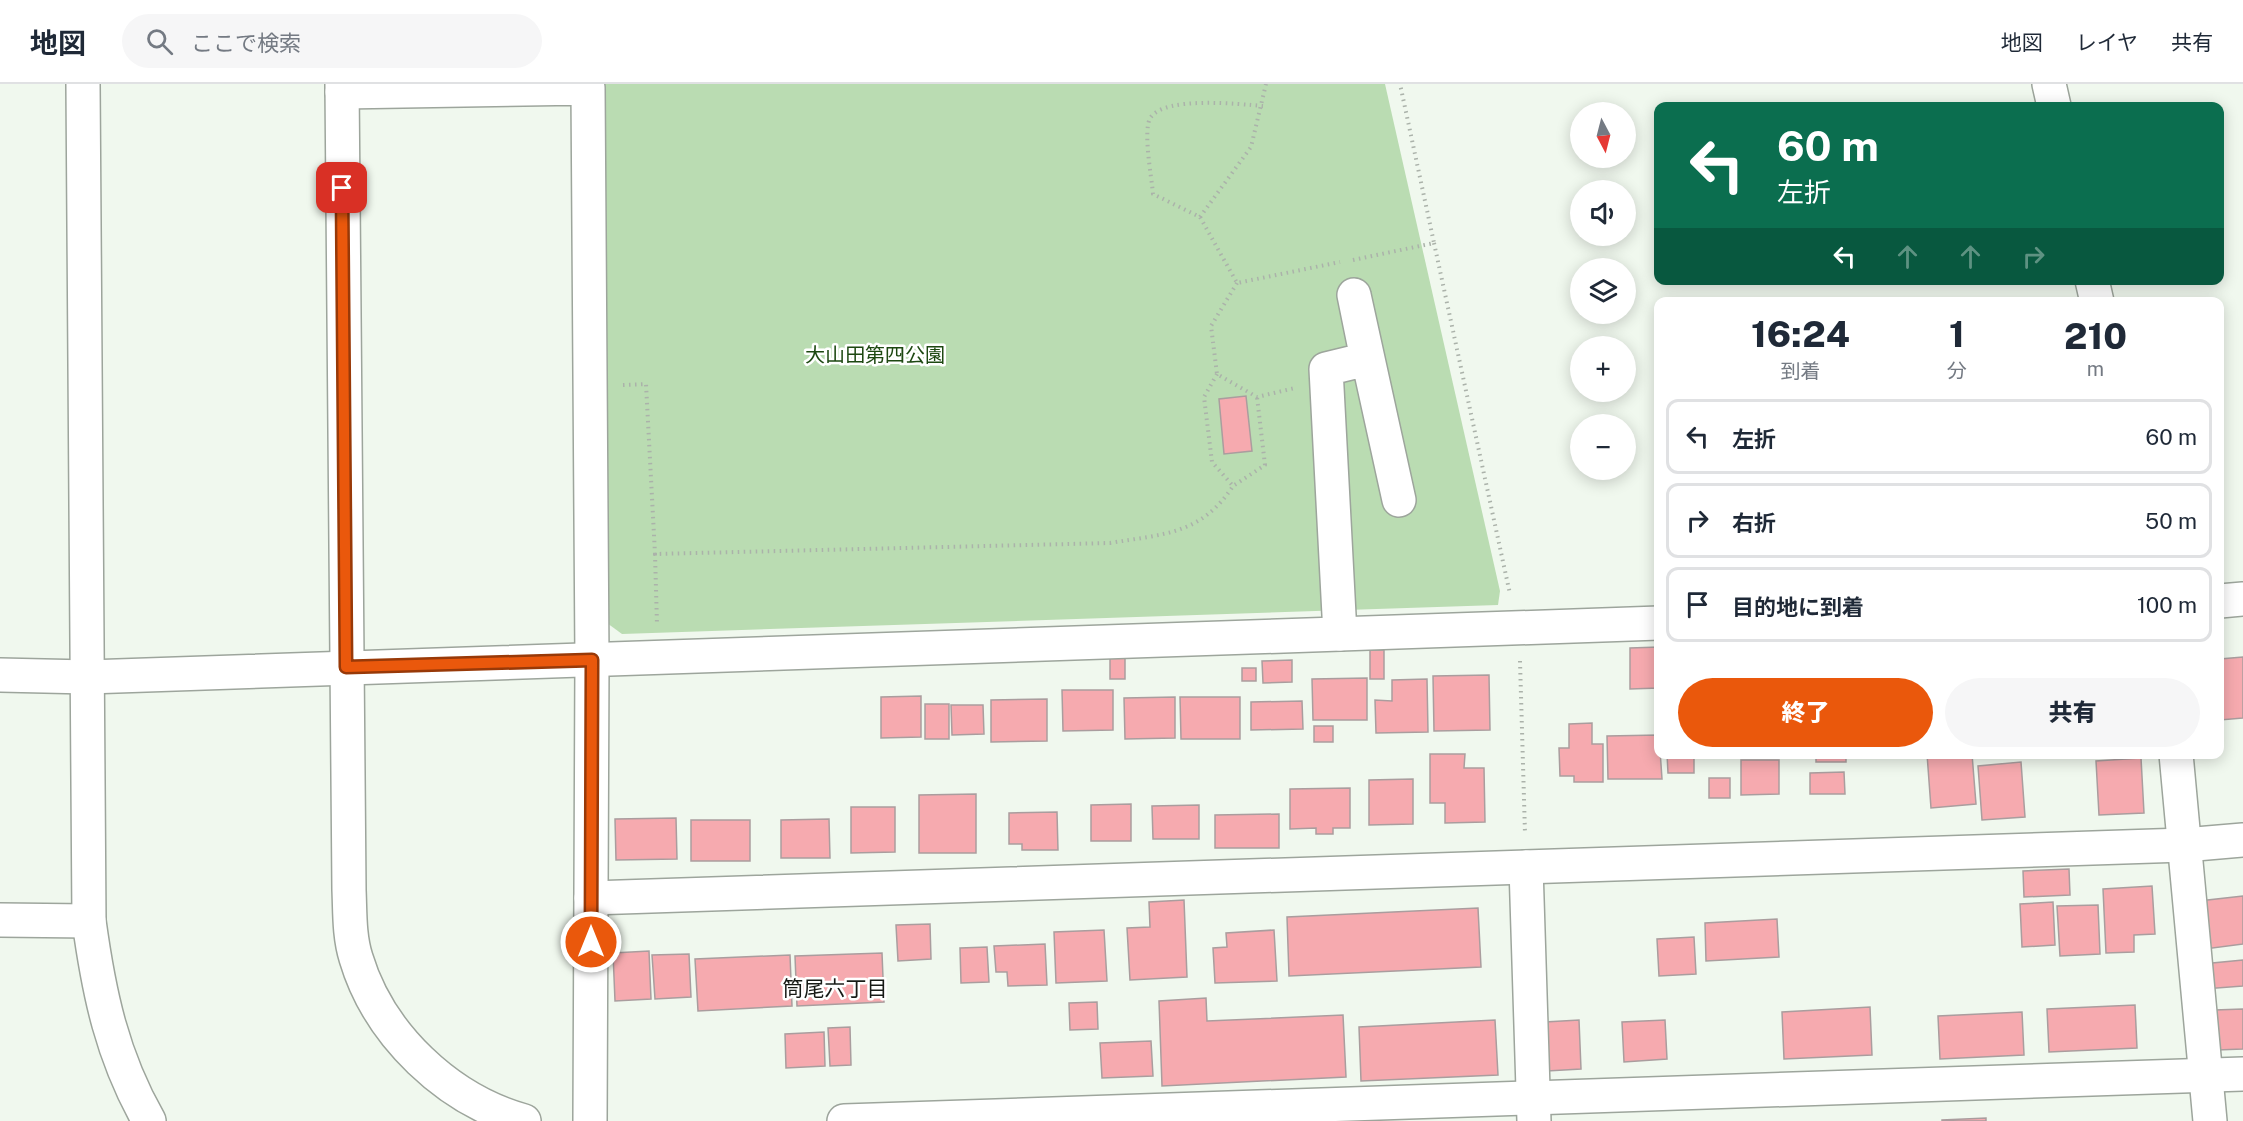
<!DOCTYPE html>
<html lang="ja">
<meta charset="utf-8">
<style>
:root{--surface:#fff;--page:#f6f6f7;--text:#1f2937;--muted:#747a83;--line:#e0e1e3;--accent:#ea580c}
body{margin:0;font-family:"Public Sans","Noto Sans JP",sans-serif;background:var(--page);color:var(--text);height:100vh;display:flex;flex-direction:column;font-size:22px;white-space:nowrap}
*{box-sizing:border-box;margin:0}
p{font-size:20px;color:var(--muted)}
.icon{flex:none;width:33px;height:33px;fill:none;stroke:currentColor;stroke-width:2;stroke-linecap:round;stroke-linejoin:round}
.map{position:relative;flex:1;overflow:hidden}
.drawer{position:absolute;left:1654px;top:213px;width:570px;height:462px;display:flex;flex-direction:column;background:var(--surface);border-radius:12px;box-shadow:0 3px 15px #0003}
.drawer>*{flex:none}
.guide{position:absolute;left:1654px;top:18px;width:570px;height:183px;border-radius:12px;box-shadow:0 3px 15px #0003;background:#0b6e4f;color:#fff;overflow:hidden}
.needle{width:39px;rotate:173deg}
.tools{position:absolute;left:1570px;top:18px;display:grid;gap:12px}
.tools a{display:grid;place-items:center;width:66px;height:66px;border-radius:50%;background:var(--surface);box-shadow:0 3px 15px #0003;font-size:30px}
.pin{position:absolute;display:grid;place-items:center;width:51px;height:51px;color:#fff;margin:-26px;border-radius:12px;box-shadow:0 3px 9px #0006}
.me{position:absolute;width:66px;margin:-33px;rotate:0deg;stroke-linejoin:round;filter:drop-shadow(0 0 4px #0008)}
.turn{display:flex;align-items:center;gap:21px;height:126px;padding:0 24px;font-size:27px}
.turn .icon{width:78px;height:78px;stroke-width:2.5}
.turn b{display:block;font-size:42px;line-height:51px}
.lanes{display:flex;align-items:center;height:57px;padding:0 24px;background:#0003;justify-content:center;gap:30px;direction:ltr}
.lanes .off{opacity:.35}
.eta{display:flex;justify-content:space-evenly;align-items:center;height:102px;text-align:center}
.eta b{font-size:36px;font-weight:800;line-height:42px}
.button{display:flex;gap:12px;margin-top:auto;padding:12px 24px}
.button a{flex:1;height:69px;border-radius:36px;background:var(--accent);color:#fff;font-size:24px;font-weight:800;line-height:69px;text-align:center}
.button a+a{background:var(--page);color:var(--text)}
ul{padding:0;list-style:none}
li{display:flex;align-items:center;gap:18px;height:75px;margin:0 12px 9px;padding:0 12px;border:3px solid var(--line);border-radius:12px}
li div{flex:1}
li b{display:block;font-size:22px}
li em{font-style:normal}
header{display:flex;align-items:center;gap:36px;box-sizing:border-box;height:84px;padding:0 30px;background:var(--surface);border-bottom:2px solid var(--line)}
header strong{font-size:28px}
nav{display:flex;gap:33px;margin-inline-start:auto;font-size:21px}
.search{width:420px;height:54px;background:var(--page);display:flex;align-items:center;gap:15px;box-sizing:border-box;padding:0 21px;border-radius:33px;color:var(--muted);font-size:22px}
.map>svg:first-child{display:block}
</style>
<header>
<strong>地図</strong>
<div class="search"><svg class="icon" aria-label="search" viewBox="0 0 24 24"><circle cx="10" cy="10" r="6"/><path d="M15 15l6 6"/></svg>ここで検索</div>
<nav><a>地図</a><a>レイヤ</a><a>共有</a></nav>
</header>
<div class="map">
<svg width="2243" height="1037" viewBox="0 0 2243 1037">
<rect width="100%" height="100%" fill="#f0f8ee"/>
<!-- green -->
<polygon fill="#badcb2" points="602,0 1385,0 1500,507 1498,521 622,550 607,539"/>
<!-- building -->
<g fill="#f6aaaf" stroke="#aa9d9e" stroke-width="1.5">
<polygon points="1246,312 1252,367 1224,370 1219,315"/>
<polygon points="1659,563 1659,604 1630,605 1630,564"/>
<rect x="1370" y="566" width="14" height="29"/>
<rect x="1110" y="573" width="15" height="22"/>
<polygon points="2243,573 2243,634 2220,636 2220,575"/>
<polygon points="1292,576 1292,598 1263,599 1262,577"/>
<rect x="1242" y="584" width="14" height="13"/>
<polygon points="1489,591 1490,646 1434,647 1433,592"/>
<polygon points="1367,594 1367,636 1313,636 1312,595"/>
<polygon points="1427,595 1428,648 1376,649 1375,616 1392,617 1392,596"/>
<polygon points="1062,606 1113,606 1113,646 1063,647"/>
<polygon points="921,612 921,653 881,654 881,613"/>
<polygon points="1175,613 1175,654 1125,655 1124,614"/>
<polygon points="1180,613 1240,613 1240,655 1181,655"/>
<polygon points="1047,615 1047,657 991,658 991,616"/>
<polygon points="1302,617 1303,645 1251,646 1251,618"/>
<rect x="925" y="620" width="24" height="35"/>
<polygon points="951,621 983,621 984,650 952,651"/>
<polygon points="1592,639 1592,660 1603,660 1603,698 1574,698 1574,692 1560,692 1559,664 1569,664 1569,640"/>
<rect x="1314" y="642" width="19" height="16"/>
<polygon points="1659,651 1662,695 1608,695 1607,652"/>
<polygon points="1430,670 1465,670 1464,684 1484,684 1485,738 1445,739 1445,719 1430,719"/>
<polygon points="1667,670 1694,670 1694,689 1668,689"/>
<rect x="1816" y="670" width="30" height="8"/>
<polygon points="1927,670 1972,670 1976,720 1931,724"/>
<polygon points="2141,674 2144,729 2099,731 2096,677"/>
<polygon points="1741,676 1779,676 1779,710 1741,711"/>
<polygon points="2021,678 2025,733 1982,736 1978,682"/>
<polygon points="1844,688 1845,710 1810,710 1810,689"/>
<rect x="1709" y="694" width="21" height="20"/>
<polygon points="1413,695 1413,740 1369,741 1369,696"/>
<polygon points="1350,704 1350,744 1333,744 1333,750 1316,750 1316,744 1290,745 1290,705"/>
<polygon points="976,710 976,769 919,769 919,711"/>
<polygon points="1131,720 1131,757 1091,757 1091,721"/>
<polygon points="1199,721 1199,755 1153,755 1152,722"/>
<polygon points="851,723 895,723 895,768 851,769"/>
<polygon points="1057,728 1058,766 1022,766 1022,760 1009,760 1009,729"/>
<polygon points="1279,730 1279,764 1215,764 1215,731"/>
<polygon points="676,734 677,775 616,776 615,735"/>
<polygon points="829,735 830,774 781,774 781,736"/>
<rect x="691" y="736" width="59" height="41"/>
<polygon points="2069,785 2070,811 2024,813 2023,787"/>
<polygon points="2152,802 2155,850 2134,851 2134,868 2106,869 2103,805"/>
<polygon points="2243,812 2243,860 2205,865 2199,817"/>
<polygon points="1184,816 1187,893 1130,896 1127,844 1150,843 1149,818"/>
<polygon points="2053,818 2055,861 2022,863 2020,820"/>
<polygon points="2098,821 2100,870 2060,872 2057,822"/>
<polygon points="1478,824 1481,883 1289,892 1287,833"/>
<polygon points="1777,835 1779,873 1706,877 1705,839"/>
<polygon points="930,840 931,875 898,877 896,841"/>
<polygon points="1104,846 1107,897 1056,899 1054,848"/>
<polygon points="1274,846 1277,897 1215,899 1213,864 1227,863 1226,849"/>
<polygon points="1694,853 1696,890 1659,892 1657,855"/>
<polygon points="1045,860 1047,901 1008,902 1007,888 996,888 994,862"/>
<polygon points="987,863 989,898 961,899 960,864"/>
<polygon points="649,867 651,915 615,917 613,869"/>
<polygon points="882,869 884,918 797,922 795,872"/>
<polygon points="689,870 691,913 655,915 652,871"/>
<polygon points="790,871 792,922 698,927 695,875"/>
<polygon points="2243,876 2243,902 2204,905 2202,880"/>
<polygon points="1206,914 1207,937 1343,931 1346,993 1162,1002 1159,917"/>
<polygon points="1097,918 1098,945 1070,946 1069,919"/>
<polygon points="2135,921 2137,964 2049,968 2047,925"/>
<polygon points="1870,923 1872,971 1784,975 1782,928"/>
<polygon points="2243,925 2243,965 2217,966 2215,926"/>
<polygon points="2022,928 2024,971 1940,975 1938,932"/>
<polygon points="1495,936 1498,991 1361,997 1359,943"/>
<polygon points="1579,936 1581,985 1547,987 1545,938"/>
<polygon points="1665,936 1667,975 1624,978 1622,938"/>
<polygon points="850,943 851,981 830,982 828,944"/>
<polygon points="824,948 825,982 786,984 785,950"/>
<polygon points="1151,957 1153,992 1102,994 1100,959"/>
<polygon points="1986,1034 1986,1037 1942,1037 1942,1036"/>
</g>
<g fill="none" stroke-linecap="round" stroke-linejoin="round">
<defs>
<g id="minor">
<path d="M83,0L89,837C99,910 112,972 149,1037"/>
<path d="M342,0L349,806C350,828 349,852 356,874C379,951 448,1016 524,1037"/>
<polyline points="2049,0 2054,22"/>
<polyline points="342,8 588,4 592,576 590,1037"/>
<polyline points="2092,196 2097,218"/>
<polyline points="2220,517 2243,515"/>
<polyline points="1340,550 1326,285 1367,275 1354,211 1399,416"/>
<polyline points="0,591 88,593 1659,539"/>
<polyline points="2176,670 2210,1037"/>
<polyline points="1526,783 1534,1037"/>
<polyline points="591,814 2184,761 2243,756"/>
<polyline points="0,836 89,837"/>
<polyline points="844,1037 2243,990"/>
</g>
</defs>
<!-- minor casing -->
<use href="#minor" stroke="#9da59c" stroke-width="36"/>
<!-- path -->
<g stroke="#abb2aa" stroke-width="4" stroke-dasharray="1.5 4.5" stroke-linecap="butt">
<path d="M1263,22C1239,20 1166,12 1151,33C1142,44 1152,95 1153,110L1200,133L1237,199L1340,178"/>
<polyline points="1200,133 1251,63 1266,0"/>
<polyline points="1434,159 1510,510"/>
<polyline points="1353,176 1434,159 1400,0"/>
<polyline points="1237,199 1211,242 1217,290 1257,313 1295,304"/>
<polyline points="1217,290 1204,313 1212,378 1233,402 1265,381 1257,313"/>
<path d="M623,301L646,300L655,470L1110,459C1163,450 1201,451 1233,402"/>
<polyline points="655,470 657,540"/>
<polyline points="1520,577 1525,749"/>
</g>
<!-- minor -->
<use href="#minor" stroke="#fff" stroke-width="33"/>
</g>
<g fill="none" stroke-linecap="round" stroke-linejoin="round">
<defs>
<polyline id="route" points="342,104 346,583 592,576 591,858"/>
</defs>
<!-- route casing -->
<use href="#route" stroke="#983908" stroke-width="15"/>
<!-- route -->
<use href="#route" stroke="#ea580c" stroke-width="10"/>
</g>
<g text-anchor="middle" stroke-width="5" stroke-linejoin="round" paint-order="stroke">
<!-- park labels -->
<g font-size="20" fill="#1d4811" stroke="#fff">
<text x="875" y="278">大山田第四公園</text>
</g>
<!-- neighbourhood labels -->
<g font-size="21" fill="#171a16" stroke="#fff">
<text x="835" y="912">筒尾六丁目</text>
</g>
</g>
</svg>
<div class="tools">
<a><svg class="needle" viewBox="-14 -14 28 28"><path d="M0-13l5 13h-10z" fill="#e53935"/><path d="M0 13l5-13h-10z" fill="#747a83"/></svg></a>
<a><svg class="icon" aria-label="sound" viewBox="0 0 24 24"><path d="M4 9h4l5-4v14l-5-4H4zM17 9q2 3 0 6"/></svg></a>
<a><svg class="icon" aria-label="layers" viewBox="0 0 24 24"><path d="M12 4l9 5-9 5-9-5zM3 14l9 5 9-5"/></svg></a>
<a>+</a>
<a>−</a>
</div>
<div class="pin" style="left:342px;top:104px;background:#d93025"><svg class="icon" aria-label="arrive" viewBox="0 0 24 24"><path d="M6 21V4h12l-3 4 3 4H6"/></svg></div>
<svg class="me" style="left:591px;top:858px" viewBox="-20 -20 40 40"><circle r="17" fill="#ea580c" stroke="#fff" stroke-width="3"/><path d="M0-11L8 9 0 5-8 9z" fill="#fff"/></svg>
<div class="guide">
<div class="turn"><svg class="icon" aria-label="left" viewBox="0 0 24 24"><path d="M17 20v-9H6M10 6l-5 5 5 5"/></svg><div><b>60 m</b>左折</div></div>
<div class="lanes"><svg class="icon" aria-label="left" viewBox="0 0 24 24"><path d="M17 20v-9H6M10 6l-5 5 5 5"/></svg><svg class="icon off" aria-label="ahead" viewBox="0 0 24 24"><path d="M12 20V5M6 11l6-6 6 6"/></svg><svg class="icon off" aria-label="ahead" viewBox="0 0 24 24"><path d="M12 20V5M6 11l6-6 6 6"/></svg><svg class="icon off" aria-label="right" viewBox="0 0 24 24"><path d="M7 20v-9h11M14 6l5 5-5 5"/></svg></div>
</div>
<section class="drawer">
<div class="eta">
<div><b>16:24</b><p>到着</p></div>
<div><b>1</b><p>分</p></div>
<div><b>210</b><p>m</p></div>
</div>
<ul>
<li><svg class="icon" aria-label="left" viewBox="0 0 24 24"><path d="M17 20v-9H6M10 6l-5 5 5 5"/></svg><div><b>左折</b></div><em>60 m</em></li>
<li><svg class="icon" aria-label="right" viewBox="0 0 24 24"><path d="M7 20v-9h11M14 6l5 5-5 5"/></svg><div><b>右折</b></div><em>50 m</em></li>
<li><svg class="icon" aria-label="arrive" viewBox="0 0 24 24"><path d="M6 21V4h12l-3 4 3 4H6"/></svg><div><b>目的地に到着</b></div><em>100 m</em></li>
</ul>
<div class="button"><a>終了</a><a>共有</a></div>
</section>
</div>
